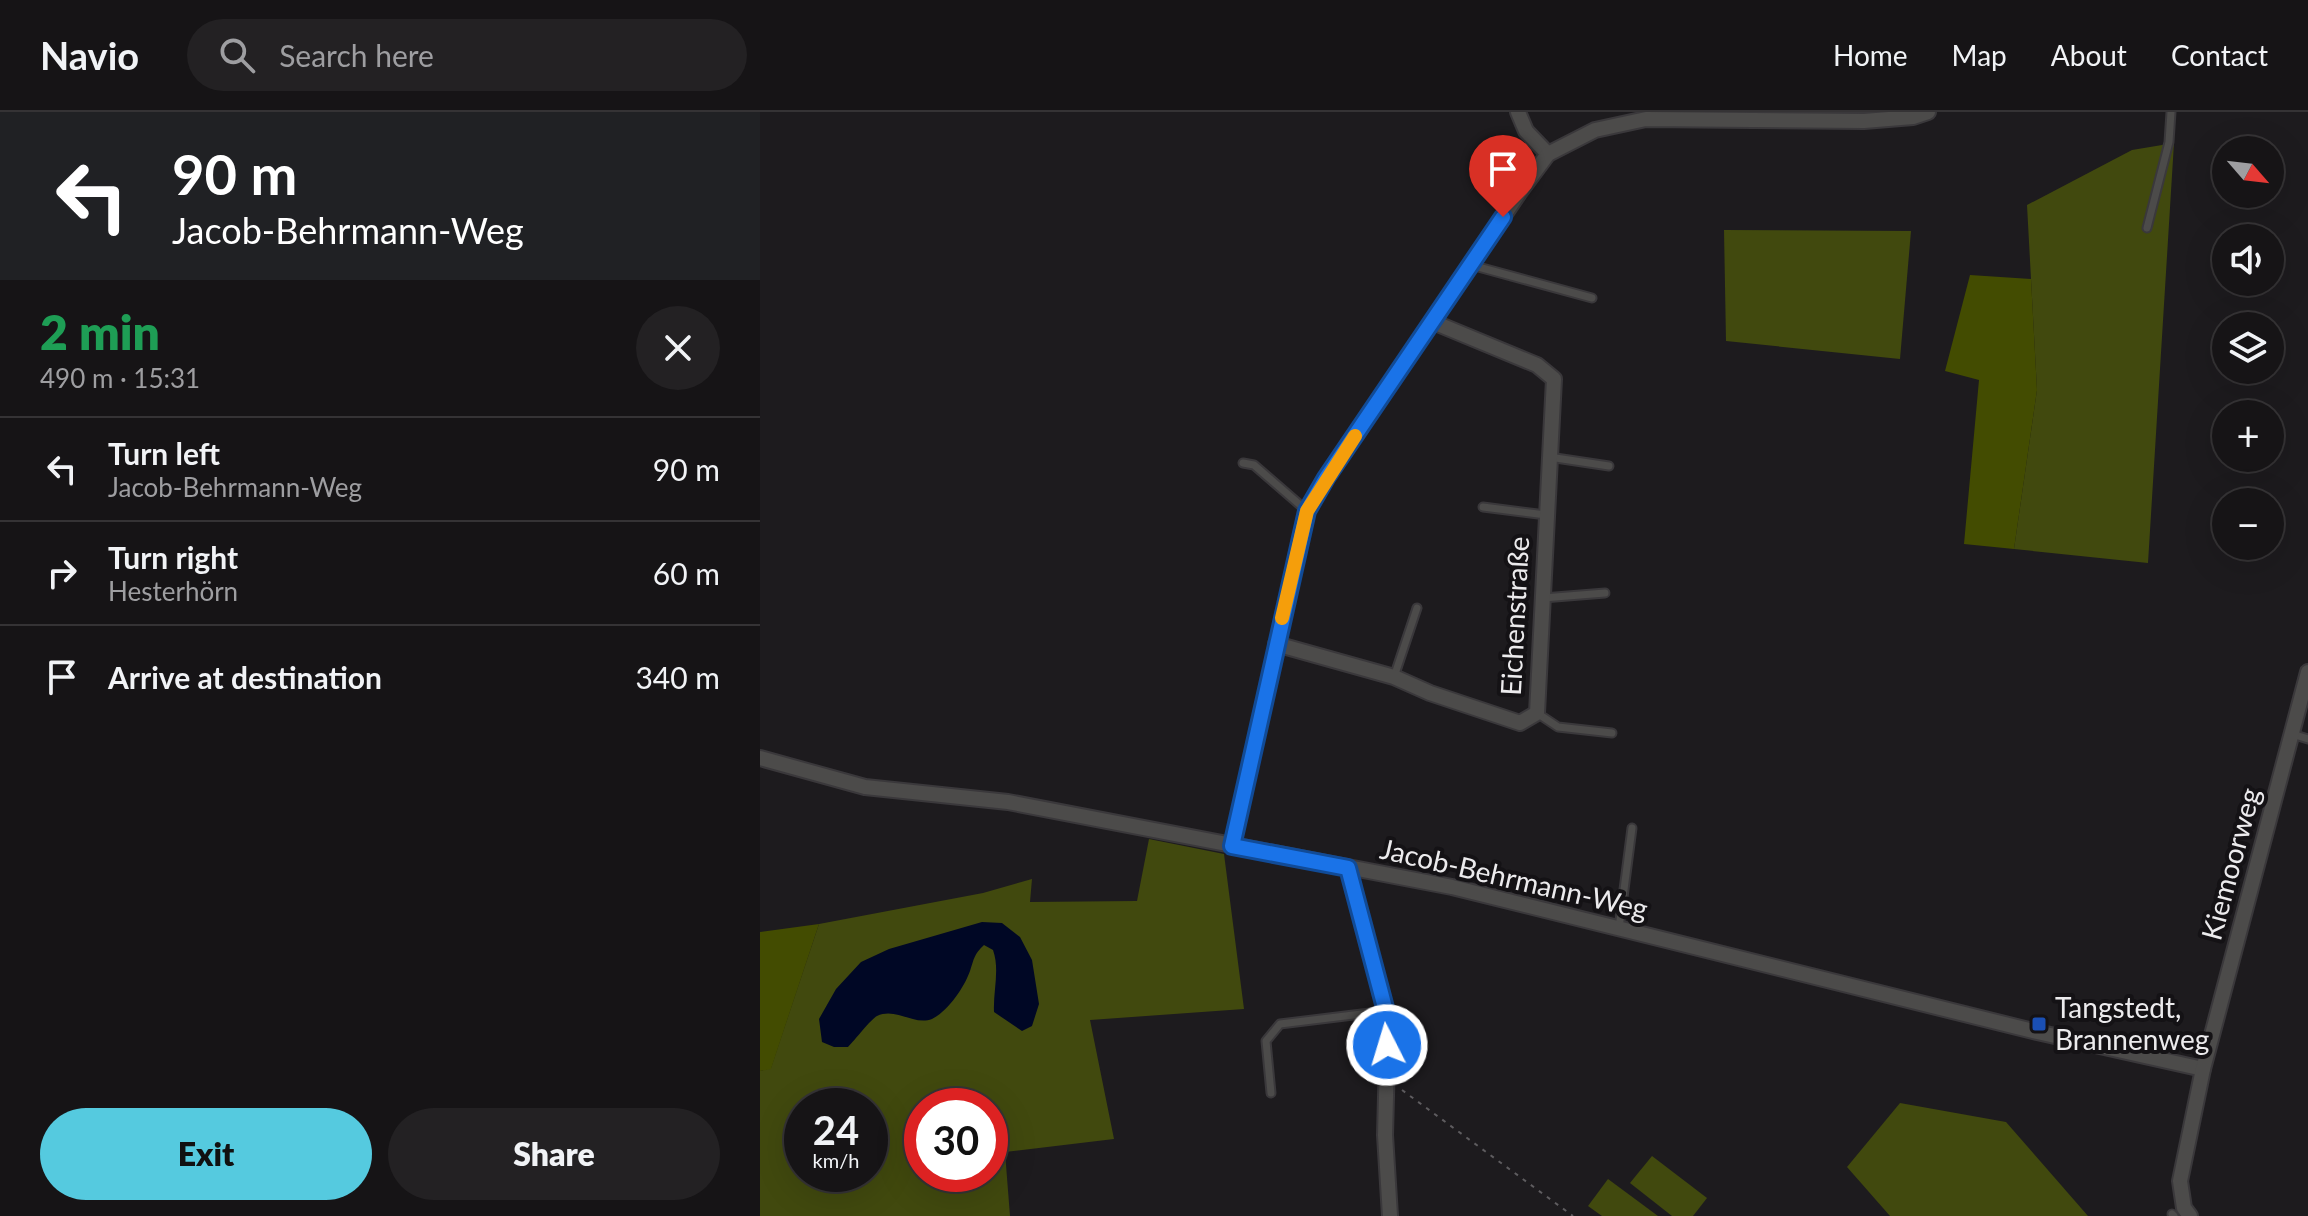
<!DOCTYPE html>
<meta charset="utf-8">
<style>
:root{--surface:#161416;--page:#232123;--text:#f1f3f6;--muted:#9e9ea1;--line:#353335;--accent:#55cadf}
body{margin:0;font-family:Lato,sans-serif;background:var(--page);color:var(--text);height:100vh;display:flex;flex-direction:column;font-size:30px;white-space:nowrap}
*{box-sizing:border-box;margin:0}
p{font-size:26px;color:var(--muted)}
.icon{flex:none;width:44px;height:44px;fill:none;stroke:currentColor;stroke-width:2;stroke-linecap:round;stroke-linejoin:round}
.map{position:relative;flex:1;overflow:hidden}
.details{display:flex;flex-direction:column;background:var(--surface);width:760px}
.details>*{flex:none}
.guide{background:#202124;color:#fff;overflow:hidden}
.needle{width:52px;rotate:118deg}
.fabs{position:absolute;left:1452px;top:24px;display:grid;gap:16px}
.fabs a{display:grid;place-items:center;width:72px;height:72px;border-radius:50%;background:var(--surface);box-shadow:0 8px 32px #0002,0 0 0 2px var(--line);font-size:40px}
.speed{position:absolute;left:24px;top:976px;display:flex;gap:16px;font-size:40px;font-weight:700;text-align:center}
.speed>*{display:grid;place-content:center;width:104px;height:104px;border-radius:50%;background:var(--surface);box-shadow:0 8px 32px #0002,0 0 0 2px var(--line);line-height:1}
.speed small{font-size:20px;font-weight:400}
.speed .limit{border:12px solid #d22;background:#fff;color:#111}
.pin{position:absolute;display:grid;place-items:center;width:68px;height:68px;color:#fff;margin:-82px -34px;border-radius:50% 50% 50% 0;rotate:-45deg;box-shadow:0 0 8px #0007}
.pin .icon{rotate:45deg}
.me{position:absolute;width:88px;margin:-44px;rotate:355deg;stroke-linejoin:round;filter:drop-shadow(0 0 6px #0008)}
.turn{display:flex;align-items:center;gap:28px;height:168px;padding:0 40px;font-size:36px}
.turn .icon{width:104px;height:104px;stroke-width:2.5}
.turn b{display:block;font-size:56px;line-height:68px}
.round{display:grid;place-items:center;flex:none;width:84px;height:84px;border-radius:42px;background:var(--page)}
.overview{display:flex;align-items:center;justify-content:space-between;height:136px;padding:0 40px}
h1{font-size:48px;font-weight:800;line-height:60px;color:#1e9e55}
.button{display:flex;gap:16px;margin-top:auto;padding:16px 40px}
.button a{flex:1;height:92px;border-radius:48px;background:var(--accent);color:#111;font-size:32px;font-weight:800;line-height:92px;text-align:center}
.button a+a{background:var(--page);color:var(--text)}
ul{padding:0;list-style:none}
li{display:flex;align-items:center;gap:24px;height:104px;padding:0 40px;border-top:2px solid var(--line)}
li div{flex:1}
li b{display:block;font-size:30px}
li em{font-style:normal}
header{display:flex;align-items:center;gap:48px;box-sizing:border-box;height:112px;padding:0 40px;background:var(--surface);border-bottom:2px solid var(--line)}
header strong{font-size:38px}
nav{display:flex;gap:44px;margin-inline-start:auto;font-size:28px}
.search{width:560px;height:72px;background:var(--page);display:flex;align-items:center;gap:20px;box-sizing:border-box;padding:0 28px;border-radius:44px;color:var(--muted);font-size:30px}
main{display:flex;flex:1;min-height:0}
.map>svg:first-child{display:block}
</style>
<header>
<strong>Navio</strong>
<div class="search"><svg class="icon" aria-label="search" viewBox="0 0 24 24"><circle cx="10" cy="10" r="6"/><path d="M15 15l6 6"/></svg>Search here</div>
<nav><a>Home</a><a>Map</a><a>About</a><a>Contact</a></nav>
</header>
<main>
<section class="details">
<div class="guide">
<div class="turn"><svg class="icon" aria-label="left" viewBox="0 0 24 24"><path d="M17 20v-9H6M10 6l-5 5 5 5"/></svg><div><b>90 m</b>Jacob-Behrmann-Weg</div></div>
</div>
<div class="overview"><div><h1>2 min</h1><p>490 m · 15:31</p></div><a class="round"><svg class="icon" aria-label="close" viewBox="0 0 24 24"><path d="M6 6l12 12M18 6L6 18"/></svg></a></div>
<ul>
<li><svg class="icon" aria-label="left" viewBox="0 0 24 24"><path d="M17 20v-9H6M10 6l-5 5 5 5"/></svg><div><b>Turn left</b><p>Jacob-Behrmann-Weg</p></div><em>90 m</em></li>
<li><svg class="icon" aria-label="right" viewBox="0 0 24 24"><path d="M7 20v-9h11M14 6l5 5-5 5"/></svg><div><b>Turn right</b><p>Hesterhörn</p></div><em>60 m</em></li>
<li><svg class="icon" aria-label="arrive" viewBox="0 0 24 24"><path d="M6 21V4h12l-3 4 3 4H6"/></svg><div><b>Arrive at destination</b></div><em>340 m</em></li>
</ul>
<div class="button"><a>Exit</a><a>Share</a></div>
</section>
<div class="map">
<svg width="1548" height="1104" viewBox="0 0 1548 1104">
<rect width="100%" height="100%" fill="#1d1b1e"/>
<!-- green -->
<g fill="#41490e" fill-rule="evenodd">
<polygon points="1414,31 1388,451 1254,437 1277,278 1267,93 1372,38"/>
<polygon points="964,118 1151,119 1140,247 966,229"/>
<path d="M389,727L464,742L484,897L330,908L354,1027L245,1040L250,1104H0V959L11,956L59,812L223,781L272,767L270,790L377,789ZM42,994H110V1062H42ZM162,994H230V1062H162Z"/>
<polygon points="1140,991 1246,1010 1328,1104 1130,1104 1087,1055"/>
<polygon points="892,1044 947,1086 933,1104 912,1104 870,1071"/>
<polygon points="848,1067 898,1104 842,1104 828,1094"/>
</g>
<!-- forest -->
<g fill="#434c01">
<polygon points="1210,163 1271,167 1277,278 1254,437 1204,432 1219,268 1185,259"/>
<polygon points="59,812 11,957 0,959 0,820"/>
</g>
<!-- water -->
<path fill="#000725" d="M222,810L242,811L260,825L272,848L279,892L272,914L262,919L234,900C233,879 240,858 233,838L224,833C214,842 214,847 210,859C204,876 188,899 172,907C154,914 136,895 117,904C111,907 95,928 88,935H74L62,930L59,907L76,877L101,850L129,837Z"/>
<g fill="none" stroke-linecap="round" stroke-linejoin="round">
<defs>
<g id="service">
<polyline points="1387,116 1409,30 1411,0"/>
<polyline points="711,153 832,186"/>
<polyline points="789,345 849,354"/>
<polyline points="483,351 494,353 547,399"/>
<polyline points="723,395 786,403"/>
<polyline points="783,486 845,481"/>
<polyline points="634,565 657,496"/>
<polyline points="777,601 798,615 852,621"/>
<polyline points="1532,622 1548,627"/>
<polyline points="859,816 872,716"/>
<polyline points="511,981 506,929 520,912 626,899"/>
<polyline points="1412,1102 1414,1104"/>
</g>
<g id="minor">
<polyline points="758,0 766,19 788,42"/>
<polyline points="516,532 634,565 670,581 760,611 777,601 794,267 777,253 673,210"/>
<polyline points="0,646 105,675 248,690 692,775 1277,920 1443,957"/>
<polyline points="472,734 547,399 566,366 759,81 788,42 835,18 886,7 1104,9 1153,5 1168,0"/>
<polyline points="588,756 628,907 625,1023 630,1104"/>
<polyline points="1430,1104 1424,1096 1420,1069 1443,957 1548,560"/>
</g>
</defs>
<!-- service casing -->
<use href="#service" stroke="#3a383b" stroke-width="11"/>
<!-- minor casing -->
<use href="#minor" stroke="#3a383b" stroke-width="18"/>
<!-- path -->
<polyline stroke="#5e5c5f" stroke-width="2" stroke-dasharray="4 6" stroke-linecap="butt" points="642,978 813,1104"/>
<!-- service -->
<use href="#service" stroke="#4c4b4a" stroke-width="7"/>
<!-- minor -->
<use href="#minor" stroke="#4c4b4a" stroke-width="14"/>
</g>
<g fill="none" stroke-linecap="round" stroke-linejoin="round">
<defs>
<polyline id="route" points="627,933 628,907 588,756 472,734 547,399 566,366 743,105"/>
</defs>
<!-- route casing -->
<use href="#route" stroke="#114b97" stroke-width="20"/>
<!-- route -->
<use href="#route" stroke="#1a73e8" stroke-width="14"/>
<!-- slow -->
<polyline stroke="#f59e0b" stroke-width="14" points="522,506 547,399 595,324"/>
</g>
<!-- markers -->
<rect fill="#1a4fb4" stroke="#141215" stroke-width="3" x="1271" y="904" width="16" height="16" rx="4"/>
<g text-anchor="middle" stroke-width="8" stroke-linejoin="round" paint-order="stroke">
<!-- street labels -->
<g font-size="28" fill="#ecebed" stroke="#141215">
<text transform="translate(755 504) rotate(-87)" y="10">Eichenstraße</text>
<text transform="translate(1471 752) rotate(-75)" y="10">Kiemoorweg</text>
<text transform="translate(754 767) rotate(13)" y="10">Jacob-Behrmann-Weg</text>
</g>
<!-- poi labels -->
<g font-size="28" fill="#ecebed" stroke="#141215" text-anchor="start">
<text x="1295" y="906">Tangstedt,<tspan x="1295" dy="32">Brannenweg</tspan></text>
</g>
</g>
</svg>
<div class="fabs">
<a><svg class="needle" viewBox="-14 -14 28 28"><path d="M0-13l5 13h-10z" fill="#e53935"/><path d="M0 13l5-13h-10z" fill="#9e9ea1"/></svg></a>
<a><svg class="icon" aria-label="sound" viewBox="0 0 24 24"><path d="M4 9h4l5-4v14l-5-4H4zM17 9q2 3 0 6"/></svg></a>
<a><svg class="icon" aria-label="layers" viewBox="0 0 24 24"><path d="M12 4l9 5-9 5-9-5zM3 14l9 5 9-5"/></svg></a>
<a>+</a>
<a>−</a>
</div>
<div class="speed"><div>24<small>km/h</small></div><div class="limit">30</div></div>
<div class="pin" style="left:743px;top:105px;background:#d93025"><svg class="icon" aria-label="arrive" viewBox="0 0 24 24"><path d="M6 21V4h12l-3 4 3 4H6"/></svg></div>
<svg class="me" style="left:627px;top:933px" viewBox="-20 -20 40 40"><circle r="17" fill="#1a73e8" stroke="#fff" stroke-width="3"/><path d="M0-11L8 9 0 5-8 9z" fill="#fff"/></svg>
</div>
</main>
